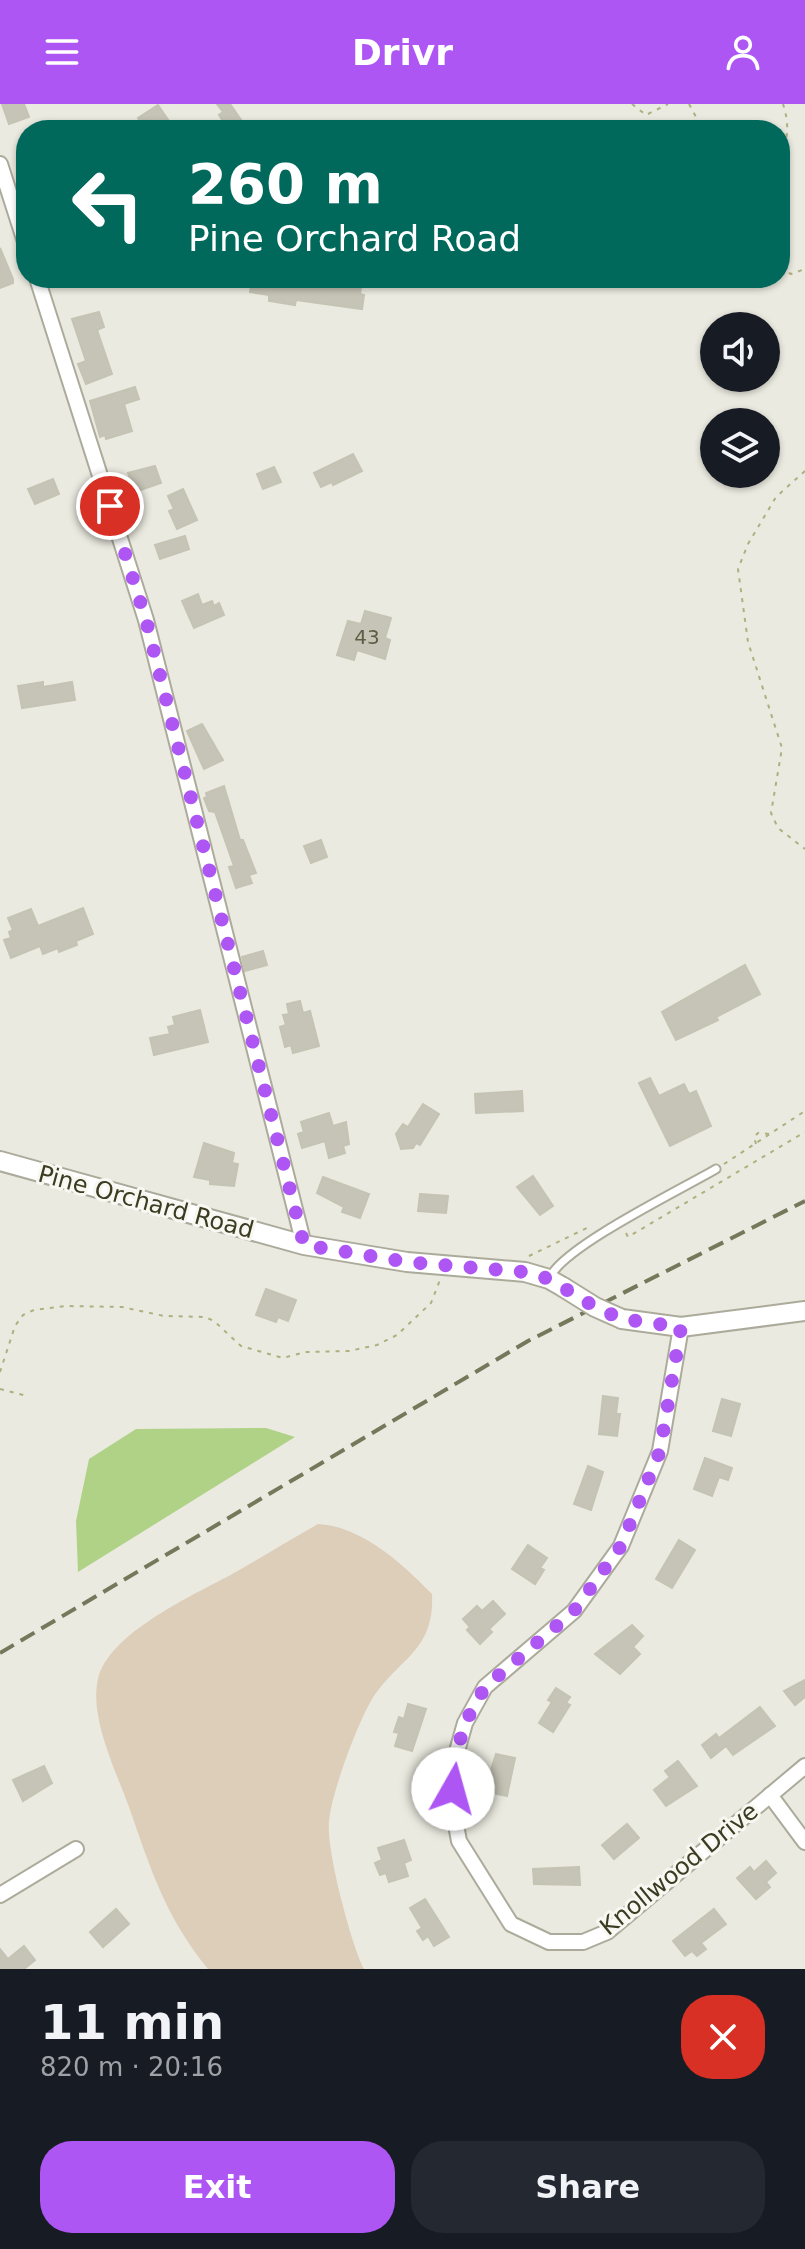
<!DOCTYPE html>
<meta charset="utf-8">
<style>
:root{--surface:#171b24;--page:#242831;--text:#f1f3f6;--muted:#9ea1a6;--accent:#ad56f4}
body{margin:0;font-family:"DejaVu Sans",sans-serif;background:var(--page);color:var(--text);height:100vh;display:flex;flex-direction:column;font-size:30px;white-space:nowrap}
*{box-sizing:border-box;margin:0}
p{font-size:26px;color:var(--muted)}
.icon{flex:none;width:44px;height:44px;fill:none;stroke:currentColor;stroke-width:2;stroke-linecap:round;stroke-linejoin:round}
.map{position:relative;height:1865px;overflow:hidden}
.side{display:flex;flex-direction:column;background:var(--surface);flex:1}
.side>*{flex:none}
.hud{position:absolute;left:16px;top:16px;width:774px;height:168px;border-radius:32px;box-shadow:0 2px 6px #0004;background:#00695c;color:#fff;overflow:hidden}
.buttons{position:absolute;left:700px;top:208px;display:grid;gap:16px}
.buttons a{display:grid;place-items:center;width:80px;height:80px;border-radius:50%;background:var(--surface);box-shadow:0 2px 6px #0004;font-size:40px}
.pin{position:absolute;display:grid;place-items:center;width:68px;height:68px;color:#fff;margin:-34px;border:4px solid #fff;border-radius:50%;box-shadow:0 2px 8px #0007}
.me{position:absolute;width:88px;margin:-44px;rotate:7deg;stroke-linejoin:round;filter:drop-shadow(0 0 6px #0008)}
.turn{display:flex;align-items:center;gap:28px;height:168px;padding:0 40px;font-size:36px}
.turn .icon{width:104px;height:104px;stroke-width:2.5}
.turn b{display:block;font-size:56px;line-height:68px}
.round{display:grid;place-items:center;flex:none;width:84px;height:84px;border-radius:32px;background:var(--page)}
.summary{display:flex;align-items:center;justify-content:space-between;height:136px;padding:0 40px}
h1{font-size:48px;font-weight:700;line-height:60px}
.cta{display:flex;gap:16px;margin-top:auto;padding:16px 40px}
.cta a{flex:1;height:92px;border-radius:32px;background:var(--accent);color:#fff;font-size:32px;font-weight:700;line-height:92px;text-align:center}
.cta a+a{background:var(--page);color:var(--text)}
header{display:flex;justify-content:space-between;align-items:center;height:104px;padding:0 40px;background:var(--accent);color:#fff;font-size:36px;font-weight:700}
.map>svg:first-child{display:block}
</style>
<header><svg class="icon" aria-label="menu" viewBox="0 0 24 24"><path d="M4 6h16M4 12h16M4 18h16"/></svg>Drivr<svg class="icon" aria-label="person" viewBox="0 0 24 24"><circle cx="12" cy="8" r="4"/><path d="M4 21q1-7 8-7t8 7"/></svg></header>
<div class="map">
<svg width="805" height="1865" viewBox="0 0 805 1865">
<rect width="100%" height="100%" fill="#ebeae0"/>
<!-- green -->
<path fill="#ddceb9" d="M318,1420C361,1422 402,1459 432,1490C435,1549 396,1555 371,1597C356,1623 332,1688 329,1717C326,1746 351,1839 364,1865H208C165,1812 151,1766 129,1703C116,1667 89,1613 98,1575C109,1528 196,1490 234,1469C262,1453 290,1436 318,1420Z"/>
<!-- water -->
<polygon fill="#afd287" points="266,1324 295,1333 78,1468 76,1417 89,1355 136,1325"/>
<!-- building -->
<g fill="#c6c4b6" stroke="#c5c3b3" stroke-width="2">
<polygon points="2,0 24,0 29,13 9,20"/>
<polygon points="217,0 230,0 248,26 229,26 219,11 223,8"/>
<polygon points="158,1 175,26 146,26 138,14"/>
<polygon points="0,144 13,175 13,179 0,184"/>
<polygon points="253,174 362,176 360,190 364,191 362,205 296,196 295,201 269,197 269,191 250,188"/>
<polygon points="99,208 104,223 97,226 112,270 86,280 78,260 86,257 72,215"/>
<polygon points="135,283 139,295 124,300 132,327 106,335 105,331 100,333 90,297"/>
<polygon points="353,350 362,367 333,381 332,378 321,383 314,369"/>
<polygon points="155,362 161,379 135,388 128,369"/>
<polygon points="274,363 281,378 263,385 257,370"/>
<polygon points="53,375 59,390 35,400 28,385"/>
<polygon points="183,385 197,416 177,425 169,407 174,405 168,392"/>
<polygon points="185,432 189,445 160,455 155,441"/>
<polygon points="198,490 202,501 212,497 214,502 219,499 224,511 194,524 182,497"/>
<polygon points="365,507 391,514 385,534 390,536 385,555 357,546 354,556 337,551 348,517 361,520"/>
<polygon points="43,578 43,583 72,578 75,596 22,604 18,582"/>
<polygon points="202,620 223,656 204,665 187,627"/>
<polygon points="224,682 240,736 243,736 256,769 249,771 252,779 236,784 229,763 234,762 215,708 209,707 204,694 207,693 206,689"/>
<polygon points="321,736 327,753 311,759 304,742"/>
<polygon points="83,804 93,830 76,837 77,841 59,848 58,844 43,850 40,842 11,854 4,836 11,834 9,828 13,826 8,814 31,805 38,822"/>
<polygon points="263,847 267,861 245,867 242,853"/>
<polygon points="745,861 760,890 716,913 718,916 676,936 662,908"/>
<polygon points="300,897 303,909 310,907 319,942 293,949 291,941 285,943 280,923 286,921 283,911 289,910 287,900"/>
<polygon points="200,906 208,938 154,951 150,934 170,930 168,923 175,921 173,913"/>
<polygon points="650,974 659,992 684,980 689,990 696,987 711,1022 670,1042 639,979"/>
<polygon points="522,987 523,1007 476,1009 475,990"/>
<polygon points="423,1000 439,1010 420,1041 416,1039 413,1044 401,1045 396,1030 403,1020 408,1023"/>
<polygon points="329,1009 333,1022 346,1018 349,1040 343,1042 345,1049 329,1054 325,1037 302,1044 298,1030 304,1028 301,1018"/>
<polygon points="204,1039 234,1049 232,1059 238,1060 234,1082 210,1080 210,1076 194,1073"/>
<polygon points="533,1072 553,1102 540,1111 517,1083"/>
<polygon points="323,1073 369,1090 360,1114 342,1108 344,1103 317,1089"/>
<polygon points="420,1090 448,1092 446,1109 418,1107"/>
<polygon points="266,1185 296,1196 288,1217 278,1213 276,1218 256,1211"/>
<polygon points="603,1292 618,1294 616,1310 620,1310 617,1332 599,1330"/>
<polygon points="722,1295 740,1300 731,1332 713,1327"/>
<polygon points="705,1354 732,1364 728,1376 719,1373 712,1392 694,1385"/>
<polygon points="588,1362 603,1368 591,1406 574,1400"/>
<polygon points="679,1436 695,1446 672,1484 656,1475"/>
<polygon points="528,1441 547,1454 540,1464 544,1466 535,1480 512,1465"/>
<polygon points="493,1497 505,1510 489,1525 492,1528 480,1540 467,1526 470,1523 463,1515 477,1502 482,1507"/>
<polygon points="632,1521 643,1532 633,1543 640,1550 620,1570 595,1550"/>
<polygon points="805,1576 805,1593 795,1601 784,1587"/>
<polygon points="556,1584 570,1593 566,1599 570,1601 553,1628 539,1619 552,1598 548,1596"/>
<polygon points="408,1600 426,1605 412,1647 395,1642 399,1629 394,1628 399,1613 404,1615"/>
<polygon points="760,1603 775,1622 733,1651 726,1642 711,1654 702,1641 716,1630 719,1634"/>
<polygon points="496,1650 515,1654 507,1692 488,1688 490,1679 487,1679"/>
<polygon points="678,1657 697,1682 666,1702 654,1686 670,1673 665,1667"/>
<polygon points="44,1662 52,1679 23,1697 13,1676"/>
<polygon points="627,1720 639,1734 614,1755 602,1741"/>
<polygon points="404,1736 411,1756 404,1759 408,1772 389,1778 386,1769 380,1771 375,1759 382,1756 378,1744"/>
<polygon points="766,1757 776,1769 766,1778 770,1783 756,1795 737,1774 750,1763 754,1768"/>
<polygon points="579,1763 580,1781 534,1780 533,1765"/>
<polygon points="425,1795 449,1833 434,1842 428,1832 423,1836 417,1827 422,1824 410,1804"/>
<polygon points="116,1805 129,1820 103,1843 90,1828"/>
<polygon points="714,1805 726,1820 701,1839 706,1845 697,1852 692,1847 685,1852 673,1837"/>
<polygon points="24,1842 35,1856 24,1865 0,1865 0,1845 8,1855"/>
</g>
<g fill="none" stroke-linecap="round" stroke-linejoin="round">
<defs>
<path id="service" d="M550,1173C565,1142 680,1086 716,1065"/>
<g id="minor">
<polyline points="0,60 26,141"/>
<polyline points="37,174 146,516 304,1141"/>
<polyline points="681,1223 660,1347 621,1442 574,1507 485,1583 465,1619 452,1665 453,1705 459,1737 511,1820 549,1838 583,1838 607,1828 805,1662"/>
<polyline points="770,1691 805,1738"/>
<polyline points="0,1791 76,1745"/>
</g>
<g id="tertiary">
<polyline points="0,1057 304,1141 407,1158 525,1168 549,1175 563,1183"/>
<polyline points="622,1215 681,1223 805,1207"/>
</g>
</defs>
<!-- service casing -->
<use href="#service" stroke="#acab9b" stroke-width="11"/>
<!-- minor casing -->
<use href="#minor" stroke="#acab9b" stroke-width="18"/>
<!-- tertiary casing -->
<use href="#tertiary" stroke="#acab9b" stroke-width="22"/>
<!-- path -->
<g stroke="#b0af80" stroke-width="2" stroke-dasharray="4 6" stroke-linecap="butt">
<polyline points="632,0 646,11 668,0"/>
<polyline points="689,0 703,26"/>
<path d="M780,52C789,35 789,18 783,0"/>
<polyline points="780,164 791,170 805,165"/>
<polyline points="805,367 776,393 748,440 738,465 748,538 782,644 771,709 778,724 805,745"/>
<polyline points="756,1040 754,1033 758,1029 770,1030"/>
<polyline points="724,1060 805,1007"/>
<polyline points="626,1129 628,1133 805,1028"/>
<polyline points="529,1152 591,1122"/>
<polyline points="0,1268 15,1222 23,1211 34,1206 65,1202 122,1203 164,1212 205,1213 214,1217 241,1242 283,1254 305,1248 349,1247 377,1241 397,1231 431,1199 440,1176"/>
<polyline points="0,1285 27,1292"/>
</g>
<!-- service -->
<use href="#service" stroke="#fff" stroke-width="7"/>
<!-- minor -->
<use href="#minor" stroke="#fff" stroke-width="14"/>
<!-- tertiary -->
<use href="#tertiary" stroke="#fff" stroke-width="18"/>
<!-- rail -->
<polyline stroke="#77785b" stroke-width="4" stroke-dasharray="16 8" stroke-linecap="butt" points="0,1549 528,1237 805,1097"/>
<defs>
<polyline id="tertiary-bridge" points="563,1183 595,1203 622,1215"/>
</defs>
<!-- tertiary-bridge casing -->
<use href="#tertiary-bridge" stroke="#acab9b" stroke-width="22" stroke-linecap="butt"/>
<!-- tertiary-bridge -->
<use href="#tertiary-bridge" stroke="#fff" stroke-width="18"/>
</g>
<g fill="none" stroke-linecap="round" stroke-linejoin="round">
<!-- route -->
<polyline stroke="#ad56f4" stroke-width="14" stroke-dasharray="0 25.2" points="110,402 146,516 304,1141 407,1158 525,1168 549,1175 595,1203 622,1215 681,1223 660,1347 621,1442 574,1507 485,1583 465,1619 452,1665 453,1685"/>
</g>
<g text-anchor="middle" stroke-width="6" stroke-linejoin="round" paint-order="stroke">
<!-- number labels -->
<g font-size="20" fill="#5e5e46">
<text x="367" y="540">43</text>
</g>
<!-- street labels -->
<g font-size="24" fill="#3b3c21" stroke="#f8f7f1">
<text transform="translate(146 1098) rotate(15)" y="8">Pine Orchard Road</text>
<text transform="translate(679 1765) rotate(-39)" y="8">Knollwood Drive</text>
</g>
</g>
</svg>
<div class="buttons">
<a><svg class="icon" aria-label="sound" viewBox="0 0 24 24"><path d="M4 9h4l5-4v14l-5-4H4zM17 9q2 3 0 6"/></svg></a>
<a><svg class="icon" aria-label="layers" viewBox="0 0 24 24"><path d="M12 4l9 5-9 5-9-5zM3 14l9 5 9-5"/></svg></a>
</div>
<div class="pin" style="left:110px;top:402px;background:#d93025"><svg class="icon" aria-label="arrive" viewBox="0 0 24 24"><path d="M6 21V4h12l-3 4 3 4H6"/></svg></div>
<svg class="me" style="left:453px;top:1685px" viewBox="-20 -20 40 40"><circle r="19" fill="#fff"/><path d="M0-13L10 11 0 6-10 11z" fill="#ad56f4"/></svg>
<div class="hud">
<div class="turn"><svg class="icon" aria-label="left" viewBox="0 0 24 24"><path d="M17 20v-9H6M10 6l-5 5 5 5"/></svg><div><b>260 m</b>Pine Orchard Road</div></div>
</div>
</div>
<section class="side">
<div class="summary"><div><h1>11 min</h1><p>820 m · 20:16</p></div><a class="round" style="background:#d93025;color:#fff"><svg class="icon" aria-label="close" viewBox="0 0 24 24"><path d="M6 6l12 12M18 6L6 18"/></svg></a></div>
<div class="cta"><a>Exit</a><a>Share</a></div>
</section>
